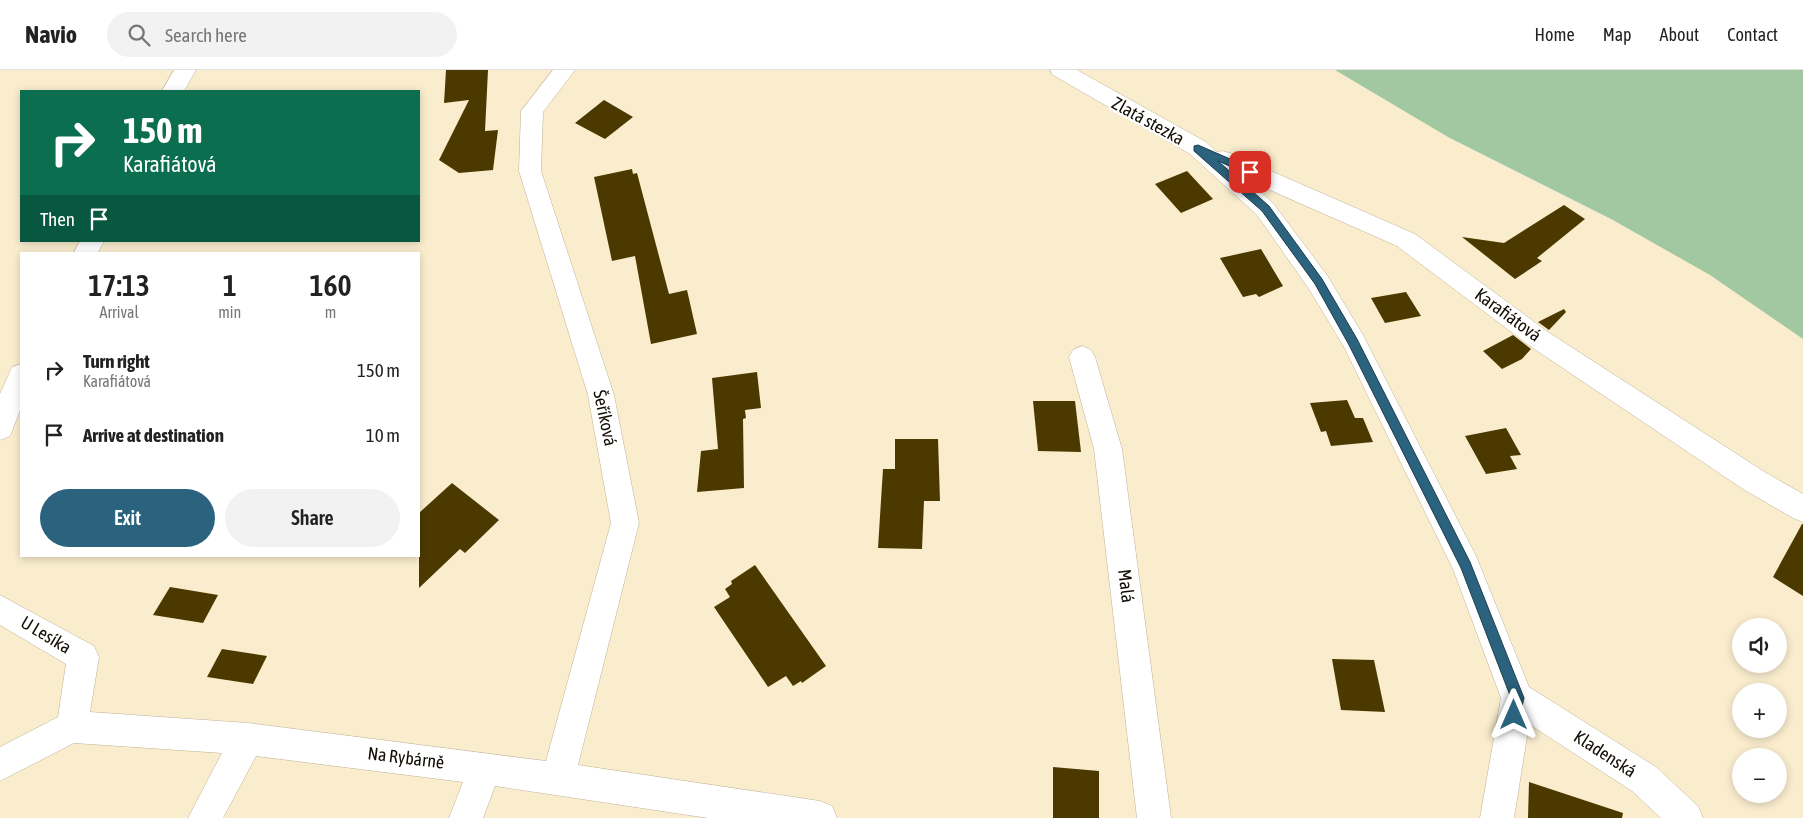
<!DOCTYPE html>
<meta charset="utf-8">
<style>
:root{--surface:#fff;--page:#f2f2f2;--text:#222;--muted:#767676;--line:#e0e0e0;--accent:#2b627d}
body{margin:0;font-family:"Asap Condensed",sans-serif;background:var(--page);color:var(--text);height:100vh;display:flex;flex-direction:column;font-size:19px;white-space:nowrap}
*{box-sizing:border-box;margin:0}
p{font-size:16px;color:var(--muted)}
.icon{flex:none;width:28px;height:28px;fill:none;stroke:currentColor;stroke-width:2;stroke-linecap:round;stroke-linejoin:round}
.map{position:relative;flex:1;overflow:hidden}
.panel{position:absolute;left:20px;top:182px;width:400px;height:305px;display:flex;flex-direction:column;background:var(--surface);border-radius:0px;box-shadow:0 2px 8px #0003}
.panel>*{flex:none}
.banner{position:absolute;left:20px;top:20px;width:400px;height:152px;border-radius:0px;box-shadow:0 2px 8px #0003;background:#0b6e4f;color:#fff;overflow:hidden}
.controls{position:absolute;left:1732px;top:548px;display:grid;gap:10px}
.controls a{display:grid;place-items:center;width:55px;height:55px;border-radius:50%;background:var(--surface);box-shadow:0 2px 8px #0003;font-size:25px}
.pin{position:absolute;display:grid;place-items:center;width:42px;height:42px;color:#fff;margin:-21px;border-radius:10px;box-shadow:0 2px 8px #0006}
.me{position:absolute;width:55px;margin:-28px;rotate:0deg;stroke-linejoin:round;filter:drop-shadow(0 0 4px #0008)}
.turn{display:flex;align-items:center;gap:18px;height:105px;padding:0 20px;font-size:22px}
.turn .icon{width:65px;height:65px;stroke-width:2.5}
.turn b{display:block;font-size:35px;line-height:42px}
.then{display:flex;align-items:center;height:48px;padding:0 20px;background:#0003;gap:10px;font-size:19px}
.eta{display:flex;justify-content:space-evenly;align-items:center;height:85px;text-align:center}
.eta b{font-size:30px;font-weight:600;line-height:35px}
.cta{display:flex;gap:10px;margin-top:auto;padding:10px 20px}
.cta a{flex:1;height:58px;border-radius:30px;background:var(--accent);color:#fff;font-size:20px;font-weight:600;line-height:58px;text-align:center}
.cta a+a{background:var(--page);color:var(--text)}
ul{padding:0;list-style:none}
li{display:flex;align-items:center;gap:15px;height:65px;padding:0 20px}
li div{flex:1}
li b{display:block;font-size:19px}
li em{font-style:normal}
header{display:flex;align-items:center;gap:30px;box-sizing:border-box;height:70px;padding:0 25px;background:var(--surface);border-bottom:1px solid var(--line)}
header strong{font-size:24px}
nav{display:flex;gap:28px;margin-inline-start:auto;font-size:18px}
.search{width:350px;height:45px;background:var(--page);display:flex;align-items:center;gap:12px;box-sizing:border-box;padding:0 18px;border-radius:28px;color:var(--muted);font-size:19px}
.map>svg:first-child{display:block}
</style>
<header>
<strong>Navio</strong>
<div class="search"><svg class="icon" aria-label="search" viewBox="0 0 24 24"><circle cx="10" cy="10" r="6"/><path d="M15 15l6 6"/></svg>Search here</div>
<nav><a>Home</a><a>Map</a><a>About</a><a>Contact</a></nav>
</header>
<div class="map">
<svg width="1803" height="748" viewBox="0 0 1803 748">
<rect width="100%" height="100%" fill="#faedce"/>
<!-- green -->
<polygon fill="#a2c8a2" points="1335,0 1803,0 1803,269 1710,205 1611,149 1448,67"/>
<!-- building -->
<g fill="#4c3900">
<polygon points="446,0 488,0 485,61 498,60 493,100 459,103 439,90 469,30 444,33"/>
<polygon points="604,30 633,47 605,69 575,53"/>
<polygon points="632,99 633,104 637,103 669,224 687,220 697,264 651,274 635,186 612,191 594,107"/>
<polygon points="1187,101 1213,129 1181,143 1155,114"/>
<polygon points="1564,135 1585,149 1537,188 1542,191 1515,209 1462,167 1504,173"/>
<polygon points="1261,179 1283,216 1259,227 1256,224 1243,227 1220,188"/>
<polygon points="1406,222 1421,246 1385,253 1371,228"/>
<polygon points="1564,239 1566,242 1549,260 1538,252"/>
<polygon points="1513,265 1531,279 1522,289 1502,299 1483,281"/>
<polygon points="757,302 761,338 745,340 746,348 743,349 744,418 697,422 701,381 718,379 712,308"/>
<polygon points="1347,330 1355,348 1363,348 1373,372 1331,376 1326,361 1321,362 1310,333"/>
<polygon points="1033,331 1075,331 1081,382 1038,381"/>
<polygon points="1506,358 1521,385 1510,386 1517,399 1486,404 1465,366"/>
<polygon points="895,369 938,369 940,431 924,431 922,479 878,478 883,399 895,399"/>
<polygon points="452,413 499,450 465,483 460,479 419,518 419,443"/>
<polygon points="1802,454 1803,454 1803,526 1773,507"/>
<polygon points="755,495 826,596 802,613 801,611 793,616 786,606 768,617 714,537 730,527 725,519 732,514 731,511"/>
<polygon points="170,517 218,525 203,553 153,545"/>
<polygon points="222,579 267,586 253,614 207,607"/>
<polygon points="1332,589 1374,590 1385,642 1341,640"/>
<polygon points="1053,697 1099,701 1099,748 1053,748"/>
<polygon points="1529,712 1623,743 1622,748 1528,748"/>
</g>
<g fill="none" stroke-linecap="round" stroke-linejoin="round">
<defs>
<g id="minor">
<polygon points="174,0 196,0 184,21 162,21"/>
<polygon points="553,0 575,0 543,42 541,101 614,325 639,453 578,695 820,731 832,736 837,748 708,748 495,716 483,748 449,748 463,712 256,686 223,748 188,748 222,683 74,673 0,711 0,677 58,647 66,594 0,555 0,525 94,576 99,587 90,642 248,653 546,691 611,453 588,325 519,101 521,41"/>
<polygon points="1050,0 1077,0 1206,72 1217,82 1222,81 1230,83 1415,164 1548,262 1763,401 1803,424 1803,452 1793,448 1743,419 1530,276 1397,176 1247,110 1273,133 1327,205 1363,265 1476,486 1529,617 1656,697 1698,736 1703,748 1661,748 1632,721 1529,654 1514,748 1480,748 1501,628 1453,499 1344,277 1309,219 1257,145 1190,84 1053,5"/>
<polygon points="80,171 104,171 97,184 73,184"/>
<polygon points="1082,276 1091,280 1095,287 1122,379 1171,748 1137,748 1094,379 1069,287 1073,280"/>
<polygon points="21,294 21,338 10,366 0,370 0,324 12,297"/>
</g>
</defs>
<!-- minor casing -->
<use href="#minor" stroke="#bfb396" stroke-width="1"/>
<!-- minor -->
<use href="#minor" fill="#fff" fill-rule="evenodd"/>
</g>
<!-- route -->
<polygon fill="#2b627d" stroke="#1c4051" points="1198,75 1253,99 1253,104 1250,105 1218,91 1269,136 1322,209 1357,269 1470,492 1524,628 1519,650 1514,652 1510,650 1508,645 1511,628 1461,498 1349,275 1315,214 1262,141 1194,81 1194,76"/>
<g text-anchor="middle" stroke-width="5" stroke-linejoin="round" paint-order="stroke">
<!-- street labels -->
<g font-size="18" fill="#120e04" stroke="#fff">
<text transform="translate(1148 51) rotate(29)" y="6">Zlatá stezka</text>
<text transform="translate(1508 245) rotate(36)" y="6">Karafiátová</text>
<text transform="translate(605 348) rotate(78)" y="6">Šeříková</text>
<text transform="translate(1126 516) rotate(83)" y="6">Malá</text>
<text transform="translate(46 565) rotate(31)" y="6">U Lesíka</text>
<text transform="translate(1605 684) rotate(33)" y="6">Kladenská</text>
<text transform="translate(406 688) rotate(7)" y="6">Na Rybárně</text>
</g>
</g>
</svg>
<div class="controls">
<a><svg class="icon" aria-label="sound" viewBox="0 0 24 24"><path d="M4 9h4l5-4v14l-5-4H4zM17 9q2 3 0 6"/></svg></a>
<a>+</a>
<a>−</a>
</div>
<div class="pin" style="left:1250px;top:102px;background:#d93025"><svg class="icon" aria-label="arrive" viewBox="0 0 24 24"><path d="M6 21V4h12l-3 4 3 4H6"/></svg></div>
<svg class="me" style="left:1514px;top:645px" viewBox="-20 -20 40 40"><path d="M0-17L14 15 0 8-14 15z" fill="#2b627d" stroke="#fff" stroke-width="4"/></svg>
<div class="banner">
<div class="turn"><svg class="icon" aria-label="right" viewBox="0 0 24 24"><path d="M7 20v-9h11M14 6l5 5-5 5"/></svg><div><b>150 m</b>Karafiátová</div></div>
<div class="then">Then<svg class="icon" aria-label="arrive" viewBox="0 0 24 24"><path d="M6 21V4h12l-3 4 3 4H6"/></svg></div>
</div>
<section class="panel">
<div class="eta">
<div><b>17:13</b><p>Arrival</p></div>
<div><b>1</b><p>min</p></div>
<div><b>160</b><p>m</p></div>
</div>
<ul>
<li><svg class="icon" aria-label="right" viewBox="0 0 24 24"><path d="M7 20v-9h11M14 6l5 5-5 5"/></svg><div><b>Turn right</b><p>Karafiátová</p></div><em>150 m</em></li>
<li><svg class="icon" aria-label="arrive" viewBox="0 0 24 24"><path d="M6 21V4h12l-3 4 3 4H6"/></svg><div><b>Arrive at destination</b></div><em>10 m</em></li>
</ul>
<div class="cta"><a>Exit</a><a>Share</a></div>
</section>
</div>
